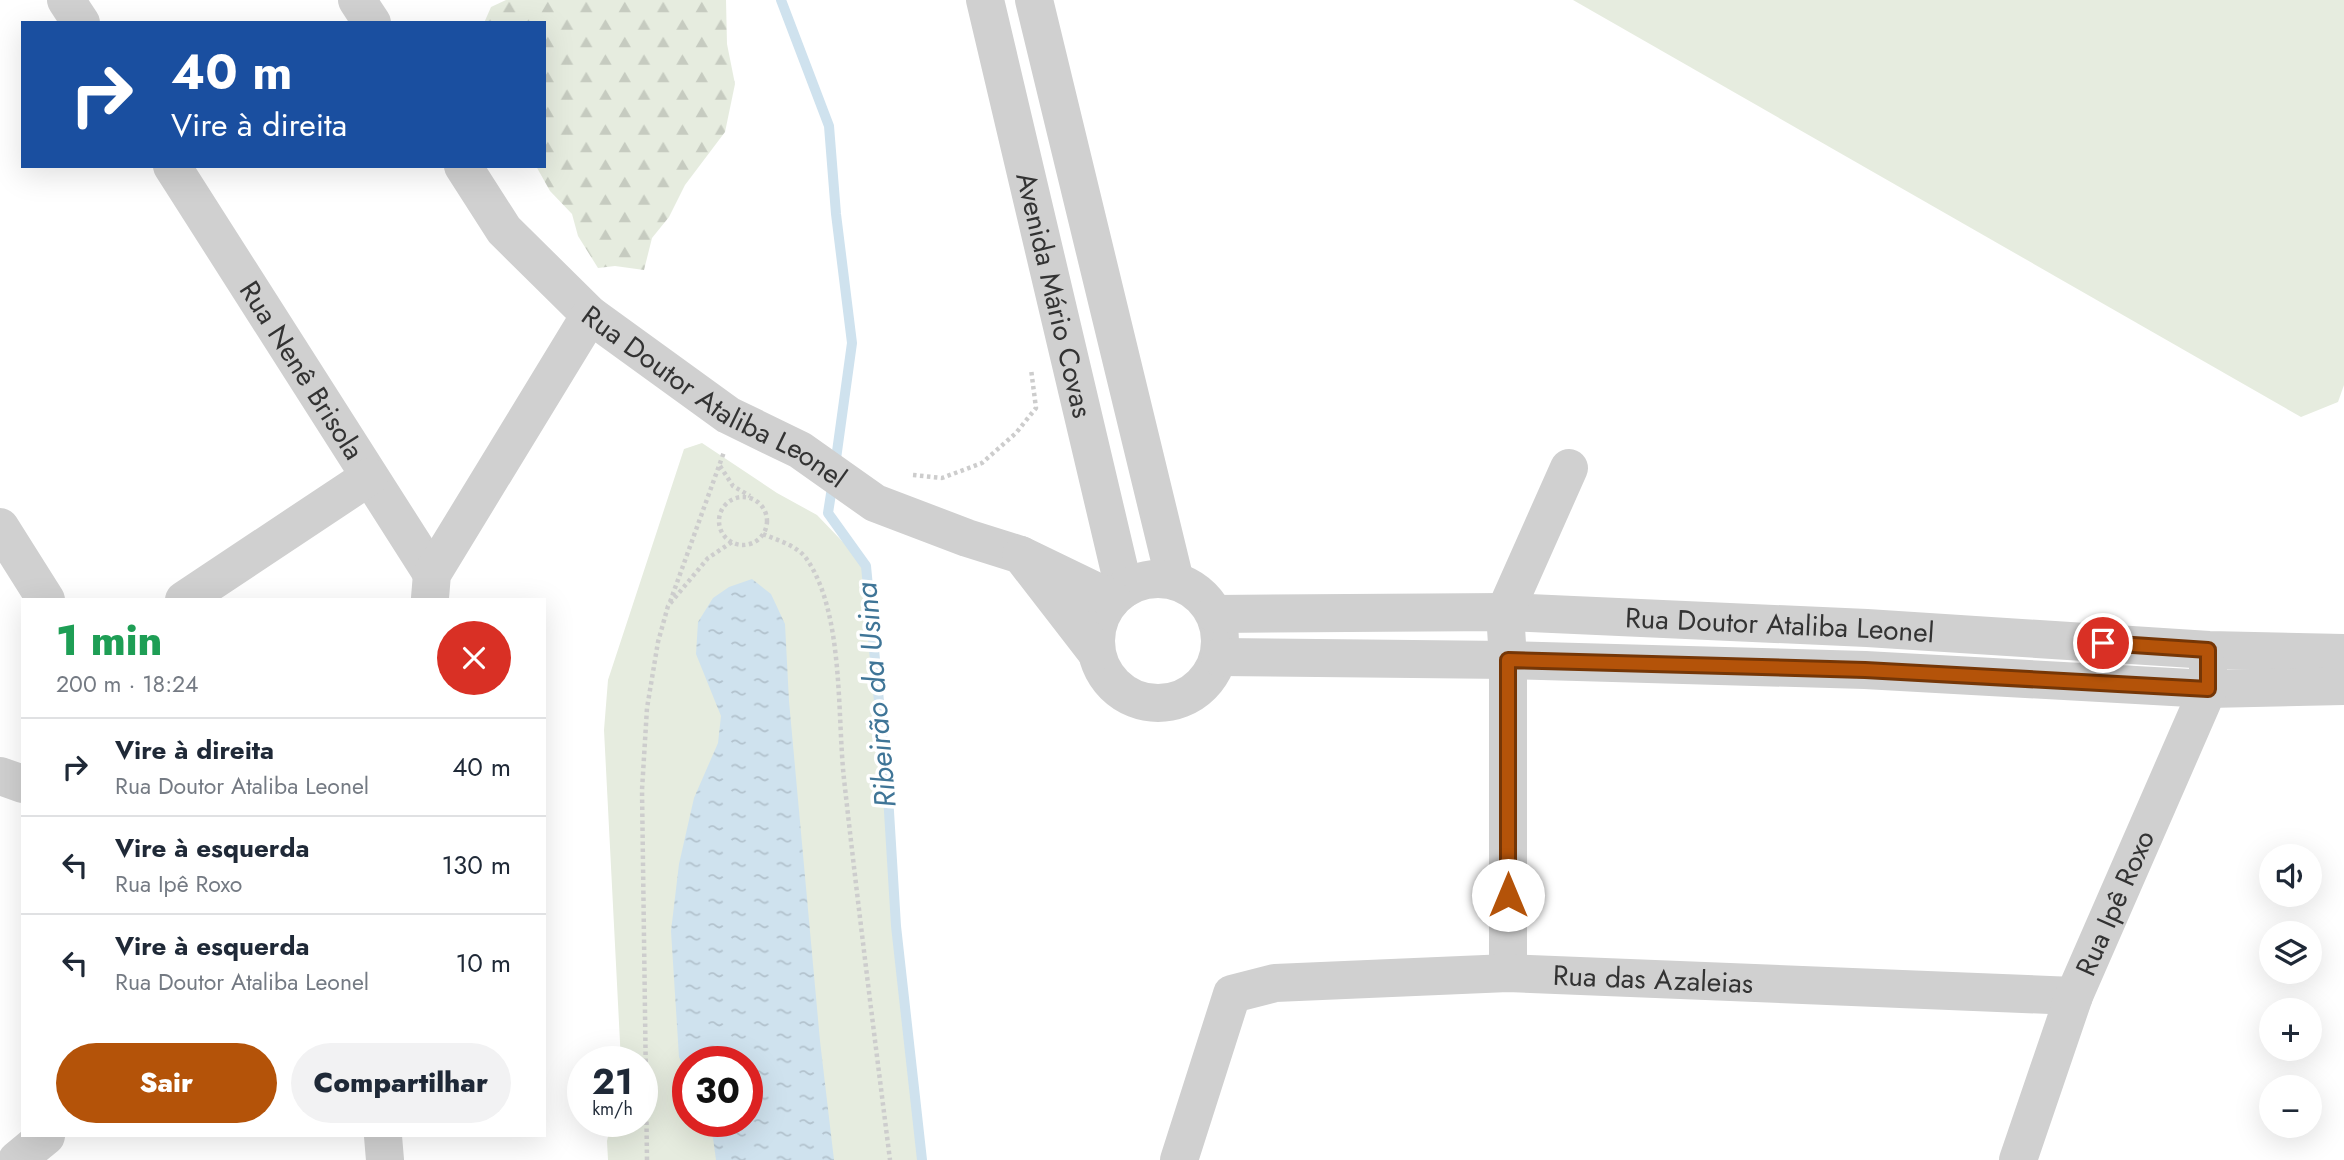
<!DOCTYPE html>
<html lang="pt">
<meta charset="utf-8">
<style>
:root{--surface:#fff;--page:#f2f2f3;--text:#1f2937;--muted:#747a83;--line:#e0e1e3;--accent:#b45309}
body{margin:0;font-family:Jost,sans-serif;background:var(--page);color:var(--text);height:100vh;display:flex;flex-direction:column;font-size:26px;white-space:nowrap}
*{box-sizing:border-box;margin:0}
p{font-size:23px;color:var(--muted)}
.icon{flex:none;width:38px;height:38px;fill:none;stroke:currentColor;stroke-width:2;stroke-linecap:round;stroke-linejoin:round}
.map{position:relative;flex:1;overflow:hidden}
.side{position:absolute;left:21px;top:598px;width:525px;height:539px;display:flex;flex-direction:column;background:var(--surface);border-radius:0px;box-shadow:0 7px 28px #0002}
.side>*{flex:none}
.top-card{position:absolute;left:21px;top:21px;width:525px;height:147px;border-radius:0px;box-shadow:0 7px 28px #0002;background:#1a4fa0;color:#fff;overflow:hidden}
.buttons{position:absolute;left:2259px;top:844px;display:grid;gap:14px}
.buttons a{display:grid;place-items:center;width:63px;height:63px;border-radius:50%;background:var(--surface);box-shadow:0 7px 28px #0002;font-size:35px}
.speed{position:absolute;left:567px;top:1046px;display:flex;gap:14px;font-size:35px;font-weight:700;text-align:center}
.speed>*{display:grid;place-content:center;width:91px;height:91px;border-radius:50%;background:var(--surface);box-shadow:0 7px 28px #0002;line-height:1}
.speed small{font-size:18px;font-weight:400}
.speed .limit{border:10px solid #d22;background:#fff;color:#111}
.pin{position:absolute;display:grid;place-items:center;width:60px;height:60px;color:#fff;margin:-30px;border:4px solid #fff;border-radius:50%;box-shadow:0 2px 7px #0007}
.me{position:absolute;width:77px;margin:-38px;rotate:0deg;stroke-linejoin:round;filter:drop-shadow(0 0 5px #0008)}
.turn{display:flex;align-items:center;gap:24px;height:147px;padding:0 35px;font-size:32px}
.turn .icon{width:91px;height:91px;stroke-width:2.5}
.turn b{display:block;font-size:49px;line-height:60px}
.round{display:grid;place-items:center;flex:none;width:74px;height:74px;border-radius:37px;background:var(--page)}
.headline{display:flex;align-items:center;justify-content:space-between;height:119px;padding:0 35px}
h1{font-size:42px;font-weight:800;line-height:52px;color:#1e9e55}
.button{display:flex;gap:14px;margin-top:auto;padding:14px 35px}
.button a{flex:1;height:80px;border-radius:42px;background:var(--accent);color:#fff;font-size:28px;font-weight:800;line-height:80px;text-align:center}
.button a+a{background:var(--page);color:var(--text)}
ul{padding:0;list-style:none}
li{display:flex;align-items:center;gap:21px;height:98px;padding:0 35px;border-top:2px solid var(--line)}
li div{flex:1}
li b{display:block;font-size:26px}
li em{font-style:normal}
.map>svg:first-child{display:block}
</style>
<div class="map">
<svg width="2344" height="1160" viewBox="0 0 2344 1160">
<defs>
<pattern id="forest-firs" width="22" height="20" patternUnits="userSpaceOnUse" patternTransform="scale(1.75)"><rect width="22" height="20" fill="#e6ecdf"/><path d="M5 1l3.5 6h-7zM16 11l3.5 6h-7z" fill="#c6cbc0"/></pattern>
<pattern id="water-ripples" width="26" height="14" patternUnits="userSpaceOnUse" patternTransform="scale(1.75)"><rect width="26" height="14" fill="#cfe2ee"/><path d="M2 4q2-2 4 0t4 0M15 11q2-2 4 0t4 0" fill="none" stroke="#b2c2cd"/></pattern>
</defs>
<rect width="100%" height="100%" fill="#fff"/>
<!-- green -->
<g fill="#e6ecdf" fill-rule="evenodd">
<polygon points="1573,0 2344,0 2344,385 2338,402 2301,417"/>
<path d="M702,443L777,493L817,515L866,566L888,795L896,926L922,1160H608L607,1141L611,1122H642V1062H621L604,730L608,680L684,449ZM688,1062H747V1122H688Z"/>
</g>
<!-- forest -->
<polygon fill="url(#forest-firs)" points="506,0 726,0 727,44 735,84 725,132 685,185 669,217 652,238 644,270 615,266 598,268 578,236 572,214 550,191 536,166 544,166 544,23 484,23 491,7"/>
<!-- water -->
<polygon fill="url(#water-ripples)" points="752,579 771,594 785,624 789,701 820,1041 834,1160 716,1160 713,1138 707,1122 747,1122 747,1062 688,1062 688,1076 679,1057 671,931 679,864 694,798 718,743 721,716 696,654 698,622 713,598 729,587"/>
<g fill="none" stroke-linecap="round" stroke-linejoin="round">
<!-- stream -->
<g stroke="#cfe2ee" stroke-width="10">
<polyline points="781,0 829,126 836,214 852,343 835,466"/>
<polyline points="833,481 828,513 866,566 888,795 896,926 922,1160"/>
</g>
<!-- path -->
<g stroke="#cdcdcd" stroke-width="4.5" stroke-dasharray="3.5 3.5" stroke-linecap="butt">
<polyline points="720,466 733,486 750,496"/>
<polyline points="913,475 942,478 982,463 1016,433 1036,408 1031,369"/>
<circle cx="743" cy="521" r="24"/>
<path d="M763,534C779,541 799,546 808,561C844,616 837,715 844,779C858,906 874,1033 890,1160"/>
<polyline points="670,602 724,452"/>
<polyline points="647,1160 642,790 647,708 658,642 668,606 708,558 732,542"/>
</g>
<!-- minor -->
<g stroke="#d0d0d0" stroke-width="38">
<polyline points="66,0 81,23"/>
<polyline points="357,0 372,23"/>
<path id="s1" d="M985,0L1124,589"/>
<polyline points="1034,0 1175,581"/>
<path id="s2" d="M172,166L432,574"/>
<path id="s3" d="M463,166L504,230L590,315L728,415L800,450L875,503L967,538L1021,555"/>
<polyline points="0,527 46,600"/>
<circle cx="1158" cy="641" r="62"/>
<polyline points="430,598 432,574 590,315"/>
<polyline points="184,600 369,477"/>
<path id="s4" d="M1215,614L1505,612L1867,628L2209,650L2344,653"/>
<polyline points="1096,652 1021,555 1112,599"/>
<polyline points="1220,657 1508,660 1865,670 2208,689 2344,686"/>
<polyline points="0,776 23,784"/>
<polyline points="1508,973 1508,660 1505,612 1569,468"/>
<polyline points="383,1136 385,1160"/>
<polyline points="17,1160 46,1136"/>
<path id="s5" d="M1179,1160L1232,994L1275,983L1508,973L2074,996"/>
<path id="s6" d="M2018,1160L2074,996L2208,689V668"/>
</g>
</g>
<g fill="none" stroke-linecap="round" stroke-linejoin="round">
<defs>
<polyline id="route" points="1508,895 1508,660 1865,670 2208,689 2208,650 2103,643"/>
</defs>
<!-- route casing -->
<use href="#route" stroke="#753606" stroke-width="18"/>
<!-- route -->
<use href="#route" stroke="#b45309" stroke-width="12"/>
</g>
<g text-anchor="middle" stroke-width="7" stroke-linejoin="round" paint-order="stroke">
<!-- street labels -->
<g font-size="28" fill="#333" stroke="#fff">
<text dy="10" stroke="none"><textPath href="#s1" startOffset="303">Avenida Mário Covas</textPath></text>
<text dy="10" stroke="none"><textPath href="#s2" startOffset="242">Rua Nenê Brisola</textPath></text>
<text dy="10" stroke="none"><textPath href="#s3" startOffset="346">Rua Doutor Ataliba Leonel</textPath></text>
<text dy="10" stroke="none"><textPath href="#s4" startOffset="565">Rua Doutor Ataliba Leonel</textPath></text>
<text dy="10" stroke="none"><textPath href="#s6" startOffset="275">Rua Ipê Roxo</textPath></text>
<text dy="10" stroke="none"><textPath href="#s5" startOffset="597">Rua das Azaleias</textPath></text>
</g>
<!-- water labels -->
<g font-size="30" font-style="italic" fill="#3f7597" stroke="#fff">
<text transform="translate(876 695) rotate(-95)" y="10">Ribeirão da Usina</text>
</g>
</g>
</svg>
<div class="buttons">
<a><svg class="icon" aria-label="sound" viewBox="0 0 24 24"><path d="M4 9h4l5-4v14l-5-4H4zM17 9q2 3 0 6"/></svg></a>
<a><svg class="icon" aria-label="layers" viewBox="0 0 24 24"><path d="M12 4l9 5-9 5-9-5zM3 14l9 5 9-5"/></svg></a>
<a>+</a>
<a>−</a>
</div>
<div class="speed"><div>21<small>km/h</small></div><div class="limit">30</div></div>
<div class="pin" style="left:2103px;top:643px;background:#d93025"><svg class="icon" aria-label="arrive" viewBox="0 0 24 24"><path d="M6 21V4h12l-3 4 3 4H6"/></svg></div>
<svg class="me" style="left:1508px;top:895px" viewBox="-20 -20 40 40"><circle r="19" fill="#fff"/><path d="M0-13L10 11 0 6-10 11z" fill="#b45309"/></svg>
<div class="top-card">
<div class="turn"><svg class="icon" aria-label="right" viewBox="0 0 24 24"><path d="M7 20v-9h11M14 6l5 5-5 5"/></svg><div><b>40 m</b>Vire à direita</div></div>
</div>
<section class="side">
<div class="headline"><div><h1>1 min</h1><p>200 m · 18:24</p></div><a class="round" style="background:#d93025;color:#fff"><svg class="icon" aria-label="close" viewBox="0 0 24 24"><path d="M6 6l12 12M18 6L6 18"/></svg></a></div>
<ul>
<li><svg class="icon" aria-label="right" viewBox="0 0 24 24"><path d="M7 20v-9h11M14 6l5 5-5 5"/></svg><div><b>Vire à direita</b><p>Rua Doutor Ataliba Leonel</p></div><em>40 m</em></li>
<li><svg class="icon" aria-label="left" viewBox="0 0 24 24"><path d="M17 20v-9H6M10 6l-5 5 5 5"/></svg><div><b>Vire à esquerda</b><p>Rua Ipê Roxo</p></div><em>130 m</em></li>
<li><svg class="icon" aria-label="left" viewBox="0 0 24 24"><path d="M17 20v-9H6M10 6l-5 5 5 5"/></svg><div><b>Vire à esquerda</b><p>Rua Doutor Ataliba Leonel</p></div><em>10 m</em></li>
</ul>
<div class="button"><a>Sair</a><a>Compartilhar</a></div>
</section>
</div>
